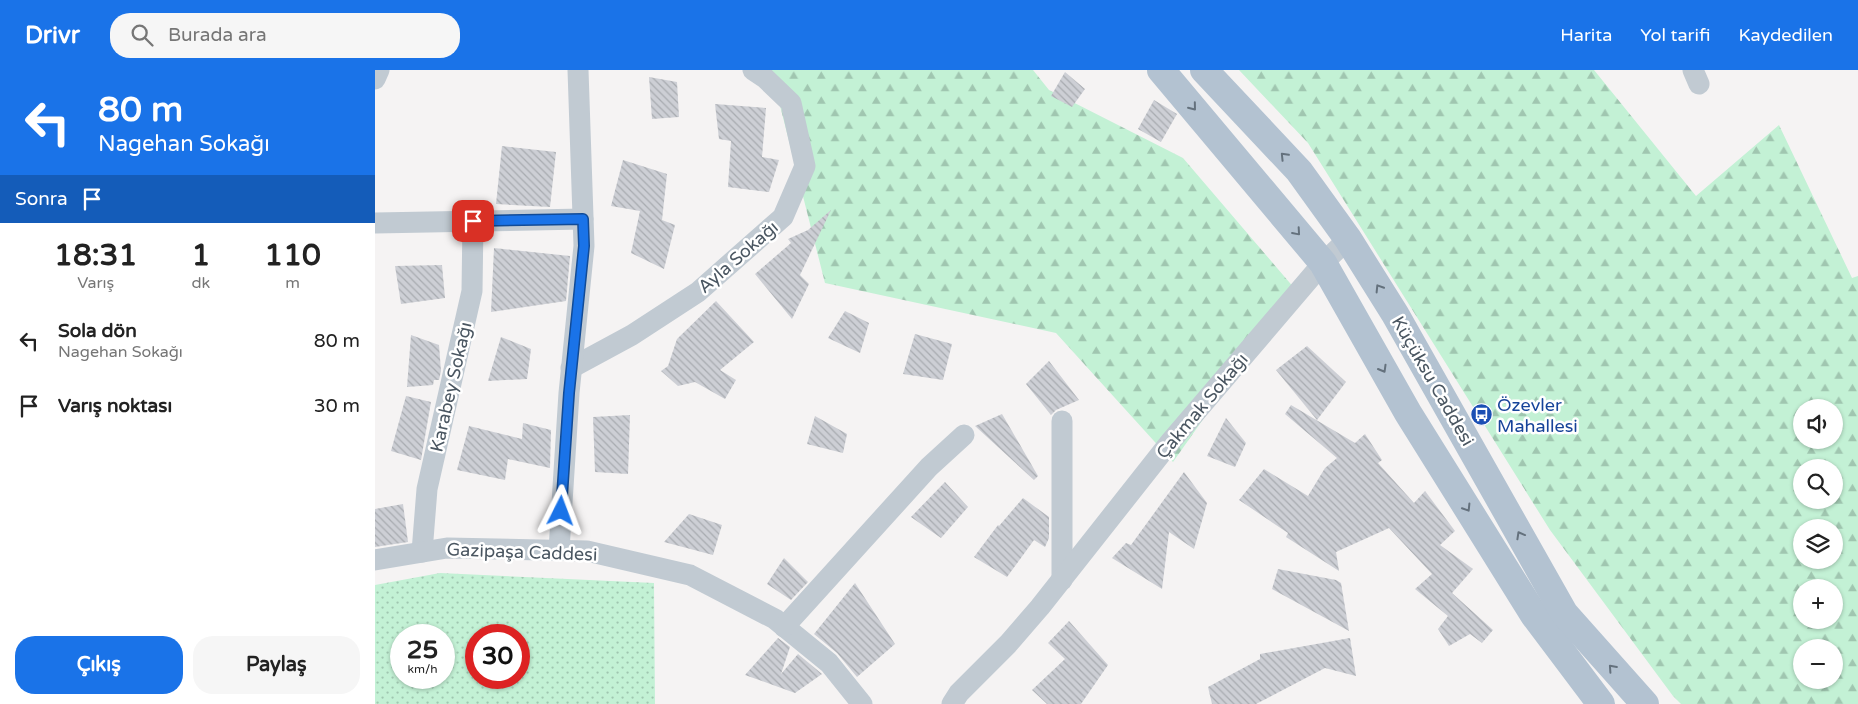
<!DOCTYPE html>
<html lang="tr">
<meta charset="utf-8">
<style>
:root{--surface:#fff;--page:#f6f6f6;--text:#222;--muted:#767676;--accent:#1a73e8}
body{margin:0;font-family:"Varela Round",sans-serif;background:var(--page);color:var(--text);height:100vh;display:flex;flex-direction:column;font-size:19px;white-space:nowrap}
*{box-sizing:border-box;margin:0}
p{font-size:16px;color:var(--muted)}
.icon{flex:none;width:28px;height:28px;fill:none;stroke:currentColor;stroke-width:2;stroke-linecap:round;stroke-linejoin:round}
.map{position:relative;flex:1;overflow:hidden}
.side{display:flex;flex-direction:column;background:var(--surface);width:375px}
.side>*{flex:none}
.guide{background:#1a73e8;color:#fff;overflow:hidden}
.buttons{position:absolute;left:1418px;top:329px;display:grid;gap:10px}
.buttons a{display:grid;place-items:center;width:50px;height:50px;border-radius:50%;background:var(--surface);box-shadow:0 1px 4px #0004;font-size:25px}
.speed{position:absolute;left:15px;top:554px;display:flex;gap:10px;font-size:25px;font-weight:700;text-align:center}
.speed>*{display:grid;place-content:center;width:65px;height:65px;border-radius:50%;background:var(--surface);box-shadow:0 1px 4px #0004;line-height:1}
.speed small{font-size:12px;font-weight:400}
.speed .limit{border:8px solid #d22;background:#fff;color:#111}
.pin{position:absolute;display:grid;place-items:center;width:42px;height:42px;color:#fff;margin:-21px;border-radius:10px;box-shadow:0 2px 8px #0006}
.me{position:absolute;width:55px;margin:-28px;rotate:3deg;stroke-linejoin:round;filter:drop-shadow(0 0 4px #0008)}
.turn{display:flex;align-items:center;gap:18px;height:105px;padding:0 15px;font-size:22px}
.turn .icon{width:65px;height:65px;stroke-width:2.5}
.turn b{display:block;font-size:35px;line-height:42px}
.then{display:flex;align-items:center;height:48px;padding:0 15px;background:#0003;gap:10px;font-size:19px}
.eta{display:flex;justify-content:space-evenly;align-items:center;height:85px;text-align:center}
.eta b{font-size:30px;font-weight:800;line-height:35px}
.cta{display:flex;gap:10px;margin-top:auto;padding:10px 15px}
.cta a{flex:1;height:58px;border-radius:20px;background:var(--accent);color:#fff;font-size:20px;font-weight:800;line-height:58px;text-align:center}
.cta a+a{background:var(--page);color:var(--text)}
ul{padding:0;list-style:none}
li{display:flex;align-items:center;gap:15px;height:65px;padding:0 15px}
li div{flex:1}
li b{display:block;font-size:19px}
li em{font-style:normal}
header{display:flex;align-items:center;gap:30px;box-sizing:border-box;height:70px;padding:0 25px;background:var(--accent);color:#fff}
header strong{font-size:24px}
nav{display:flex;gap:28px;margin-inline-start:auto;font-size:18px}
.search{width:350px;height:45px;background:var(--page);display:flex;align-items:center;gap:12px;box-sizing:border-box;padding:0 18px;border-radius:20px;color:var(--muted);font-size:19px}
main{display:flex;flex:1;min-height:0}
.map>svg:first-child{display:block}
</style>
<header>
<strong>Drivr</strong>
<div class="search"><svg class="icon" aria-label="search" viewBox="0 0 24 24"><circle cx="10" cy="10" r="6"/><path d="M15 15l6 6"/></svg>Burada ara</div>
<nav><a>Harita</a><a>Yol tarifi</a><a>Kaydedilen</a></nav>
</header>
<main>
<section class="side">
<div class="guide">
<div class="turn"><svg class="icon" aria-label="left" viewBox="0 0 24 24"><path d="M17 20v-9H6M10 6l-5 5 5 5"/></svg><div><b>80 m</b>Nagehan Sokağı</div></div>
<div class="then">Sonra<svg class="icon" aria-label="arrive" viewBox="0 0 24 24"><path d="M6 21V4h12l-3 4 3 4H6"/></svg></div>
</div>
<div class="eta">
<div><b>18:31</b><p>Varış</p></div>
<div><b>1</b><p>dk</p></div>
<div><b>110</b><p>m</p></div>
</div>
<ul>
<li><svg class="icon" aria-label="left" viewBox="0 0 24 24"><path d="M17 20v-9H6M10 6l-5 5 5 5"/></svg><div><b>Sola dön</b><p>Nagehan Sokağı</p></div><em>80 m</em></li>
<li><svg class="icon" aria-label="arrive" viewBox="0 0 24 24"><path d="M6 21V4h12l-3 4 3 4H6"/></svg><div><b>Varış noktası</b></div><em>30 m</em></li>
</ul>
<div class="cta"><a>Çıkış</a><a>Paylaş</a></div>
</section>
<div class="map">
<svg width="1483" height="634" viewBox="0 0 1483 634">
<defs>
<pattern id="forest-firs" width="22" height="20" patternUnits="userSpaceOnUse" patternTransform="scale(1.25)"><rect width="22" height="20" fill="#c3f1d5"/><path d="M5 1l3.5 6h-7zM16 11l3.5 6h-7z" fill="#a0c6b0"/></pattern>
<pattern id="park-dots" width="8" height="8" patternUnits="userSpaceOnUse" patternTransform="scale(1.25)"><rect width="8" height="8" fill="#c3f1d5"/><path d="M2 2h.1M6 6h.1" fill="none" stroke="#a0c6b0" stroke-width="1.8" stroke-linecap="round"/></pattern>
<pattern id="building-back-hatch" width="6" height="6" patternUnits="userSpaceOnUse" patternTransform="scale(1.25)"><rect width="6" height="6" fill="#cdcfd5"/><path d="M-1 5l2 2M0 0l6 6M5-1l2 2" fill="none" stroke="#a8abb0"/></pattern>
</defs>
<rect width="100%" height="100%" fill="#f5f3f3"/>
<!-- forest -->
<g fill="url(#forest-firs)" fill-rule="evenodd">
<polygon points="396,0 658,0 674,20 808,88 920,219 798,392 681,263 450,213"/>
<path d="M864,0H1219L1321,126L1404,55L1477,208L1483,206V634H1306L1298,626L1175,460L933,73ZM1426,338H1459V370H1426ZM1426,398H1459V430H1426ZM1426,458H1459V490H1426ZM1426,518H1459V550H1426ZM1426,578H1459V610H1426Z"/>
</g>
<!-- park -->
<path fill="url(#park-dots)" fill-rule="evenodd" d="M65,503L279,513L280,634H0V515ZM26,565H69V608H26ZM101,565H144V608H101Z"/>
<!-- building -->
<g fill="url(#building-back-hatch)">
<polygon points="690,2 710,19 697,37 676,26"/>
<polygon points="274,7 302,12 304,47 277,49"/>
<polygon points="779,30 802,44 786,72 763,59"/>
<polygon points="340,34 391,38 387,87 404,90 394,122 353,117 356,71 344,69"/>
<polygon points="127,76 181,82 175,137 121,134"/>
<polygon points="248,90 292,104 287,150 300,155 289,199 256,183 265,141 236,136"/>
<polygon points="456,140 425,205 434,214 417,249 380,204 416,173 413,169 433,160"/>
<polygon points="119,178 195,186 191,231 116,242"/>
<polygon points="67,195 70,228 26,234 20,196"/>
<polygon points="341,231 379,272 345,300 361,310 350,329 320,312 303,316 286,301 293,296 302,269"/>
<polygon points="470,241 494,253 485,283 453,268"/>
<polygon points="540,264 577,274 568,310 528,304"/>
<polygon points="36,265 64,275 66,301 64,310 59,310 58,315 32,317"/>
<polygon points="126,267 156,279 152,309 113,311"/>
<polygon points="932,276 971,312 942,350 901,300"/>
<polygon points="674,291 704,330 681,340 676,345 651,314"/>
<polygon points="31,326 56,332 46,390 16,381"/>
<polygon points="916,335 980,373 990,364 1007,390 1003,393 1039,433 1050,421 1080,461 1065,475 1098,499 1077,523 1118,560 1107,573 1095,564 1074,576 1063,559 1073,546 1040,519 1057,504 1014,458 961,482 964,501 911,467 913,463 864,430 889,399 933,426 950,398 962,388 910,344"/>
<polygon points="627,344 663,406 659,410 600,356"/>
<polygon points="255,345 253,404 220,402 218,347"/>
<polygon points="440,346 472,364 468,383 432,374"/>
<polygon points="851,348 871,373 860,397 832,386"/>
<polygon points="148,353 176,360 175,398 133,389 130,410 82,400 94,356 147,369"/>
<polygon points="809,402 832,433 819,479 794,462 787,519 737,488 751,473 756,475"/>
<polygon points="570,412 593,437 566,468 536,447"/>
<polygon points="648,428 674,447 674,468 670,477 659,470 632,507 599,487 623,455 624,456"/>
<polygon points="28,434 33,472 0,477 0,439"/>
<polygon points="314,444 347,455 338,485 289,472"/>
<polygon points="409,488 433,512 416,530 392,514"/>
<polygon points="903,499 961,510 966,513 974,561 897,519"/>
<polygon points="480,513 520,574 482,607 462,583 439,564"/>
<polygon points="694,551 733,595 706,634 672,634 657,620 690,589 673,573"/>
<polygon points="403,568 415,577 406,604 423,584 447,604 420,623 370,605"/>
<polygon points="975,568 981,606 950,598 881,634 837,634 833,617 885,589 885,584"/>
</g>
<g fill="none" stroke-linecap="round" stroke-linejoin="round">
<!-- minor -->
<g stroke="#c1cad2" stroke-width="21">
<polyline points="1318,0 1324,14"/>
<polyline points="0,9 4,0"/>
<polyline points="0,153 208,149"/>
<polyline points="196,298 257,265 323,222 408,147 430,96 416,33 390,8 378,0"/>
<polyline points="184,480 194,323 209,176 203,0"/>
<polyline points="47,482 52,419 97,221 98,151"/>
<polyline points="0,490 72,478 212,481 315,505 400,549 454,593 487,634"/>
<polyline points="687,510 687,351"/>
<polyline points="409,557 554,397 589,365"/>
<polyline points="577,634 584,623 633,574 665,537 796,371 948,193 973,169"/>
</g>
<!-- primary -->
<g stroke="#b3c2d1" stroke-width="28">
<polyline points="786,0 948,193 1033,343 1159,545 1226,634"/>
<polyline points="829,0 924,101 973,169 1020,244 1189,543 1270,634"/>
</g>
</g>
<!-- one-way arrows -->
<defs><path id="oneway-chevron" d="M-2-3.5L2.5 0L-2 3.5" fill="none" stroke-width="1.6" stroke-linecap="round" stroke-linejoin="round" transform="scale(1.25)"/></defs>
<g stroke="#64717d">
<use href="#oneway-chevron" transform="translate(818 37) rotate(51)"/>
<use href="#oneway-chevron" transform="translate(909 86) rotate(-134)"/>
<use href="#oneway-chevron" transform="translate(922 162) rotate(49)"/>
<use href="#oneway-chevron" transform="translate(1004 218) rotate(-122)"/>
<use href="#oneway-chevron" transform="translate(1008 299) rotate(60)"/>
<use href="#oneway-chevron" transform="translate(1092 438) rotate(58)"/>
<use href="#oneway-chevron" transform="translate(1145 465) rotate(-119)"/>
<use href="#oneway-chevron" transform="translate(1237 598) rotate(-132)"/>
</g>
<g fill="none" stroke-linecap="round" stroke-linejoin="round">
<defs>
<polyline id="route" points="98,151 208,149 209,176 194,323 186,441"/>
</defs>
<!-- route casing -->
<use href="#route" stroke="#114b97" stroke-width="12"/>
<!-- route -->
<use href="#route" stroke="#1a73e8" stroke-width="9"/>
</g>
<!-- icons -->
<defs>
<symbol id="bus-disc" viewBox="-11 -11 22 22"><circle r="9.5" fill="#1a4fb4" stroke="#fff"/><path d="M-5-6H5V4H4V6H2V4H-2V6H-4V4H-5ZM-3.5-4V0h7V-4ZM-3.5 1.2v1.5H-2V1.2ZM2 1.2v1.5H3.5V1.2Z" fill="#fff"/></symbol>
</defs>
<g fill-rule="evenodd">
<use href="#bus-disc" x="1094" y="332" width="25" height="25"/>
</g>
<g text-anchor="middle" stroke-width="5" stroke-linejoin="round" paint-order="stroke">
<!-- street labels -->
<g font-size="18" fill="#4a5661" stroke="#fff">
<text transform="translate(363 187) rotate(-41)" y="6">Ayla Sokağı</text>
<text transform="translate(1058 311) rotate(60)" y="6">Küçüksu Caddesi</text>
<text transform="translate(76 317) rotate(-77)" y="6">Karabey Sokağı</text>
<text transform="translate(827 336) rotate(-50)" y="6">Çakmak Sokağı</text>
<text transform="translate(147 482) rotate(2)" y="6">Gazipaşa Caddesi</text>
</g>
<!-- transit labels -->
<g font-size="18" fill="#164399" stroke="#fff" text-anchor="start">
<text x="1122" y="341">Özevler<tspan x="1122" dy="21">Mahallesi</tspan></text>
</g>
</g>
</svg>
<div class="buttons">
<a><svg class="icon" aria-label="sound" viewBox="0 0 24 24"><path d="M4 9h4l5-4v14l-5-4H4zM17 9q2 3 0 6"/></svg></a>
<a><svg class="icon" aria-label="search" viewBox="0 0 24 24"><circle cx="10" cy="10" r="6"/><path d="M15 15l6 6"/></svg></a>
<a><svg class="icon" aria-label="layers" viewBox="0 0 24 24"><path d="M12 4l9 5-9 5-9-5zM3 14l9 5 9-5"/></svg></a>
<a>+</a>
<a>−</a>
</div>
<div class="speed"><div>25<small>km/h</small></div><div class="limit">30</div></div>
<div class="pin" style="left:98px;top:151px;background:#d93025"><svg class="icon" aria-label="arrive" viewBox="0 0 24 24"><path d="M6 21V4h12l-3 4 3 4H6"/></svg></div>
<svg class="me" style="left:186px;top:441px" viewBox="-20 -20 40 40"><path d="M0-17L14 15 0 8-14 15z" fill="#1a73e8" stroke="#fff" stroke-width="4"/></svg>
</div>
</main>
